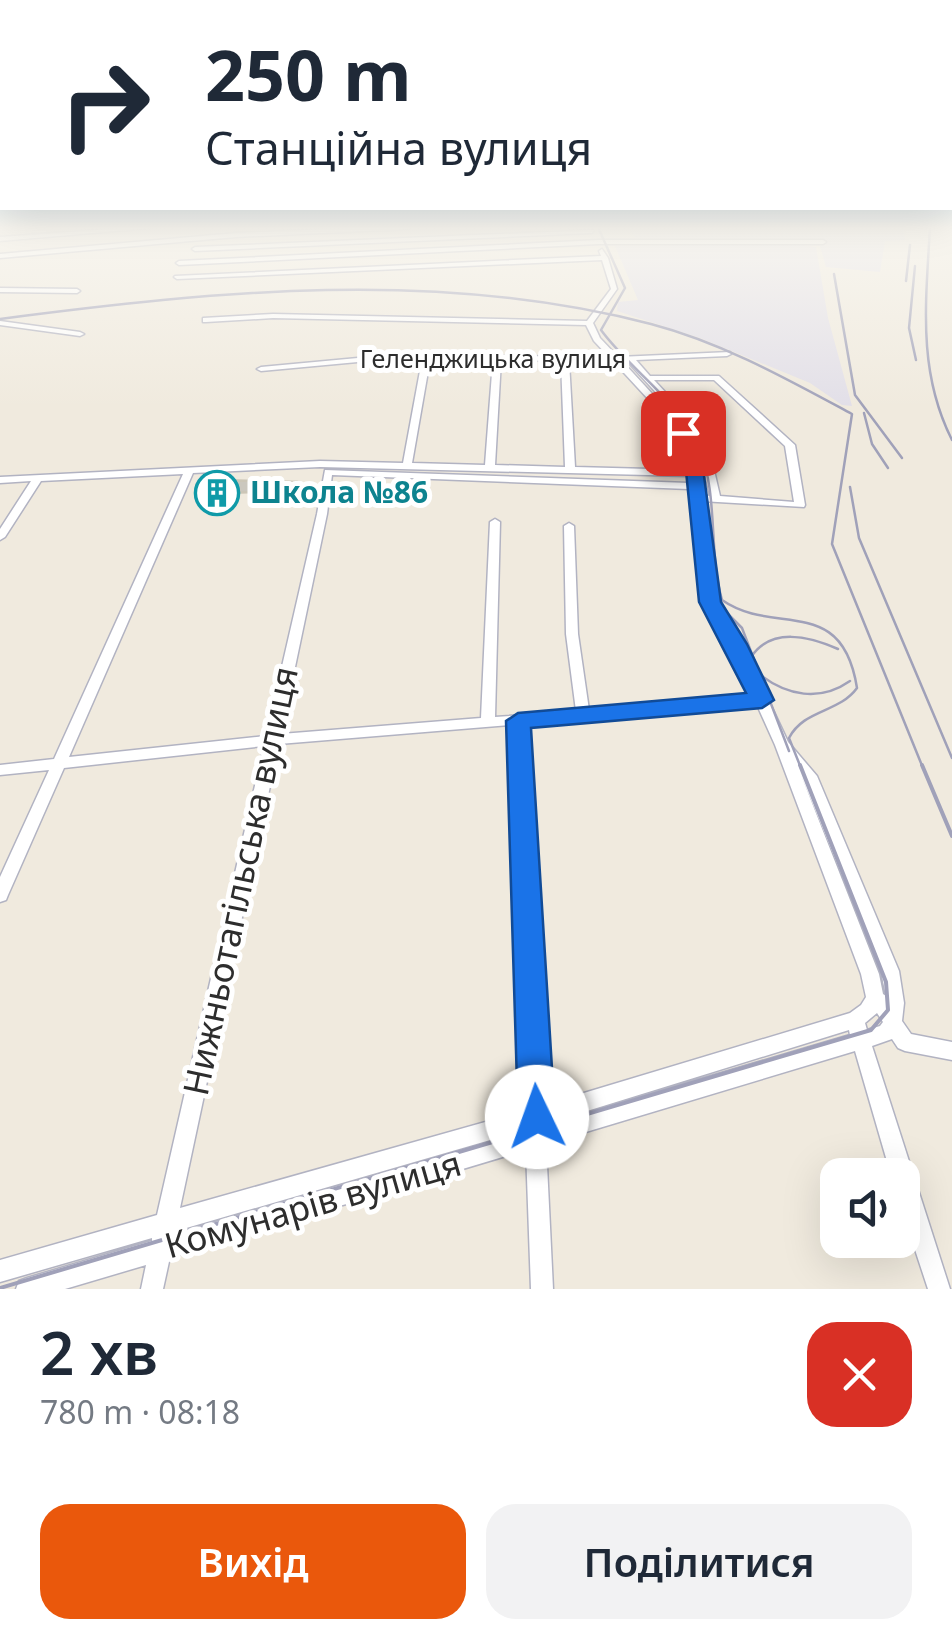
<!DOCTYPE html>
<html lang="uk">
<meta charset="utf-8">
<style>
:root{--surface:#fff;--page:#f2f2f3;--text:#1f2937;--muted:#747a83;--accent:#ea580c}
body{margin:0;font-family:"Noto Sans",sans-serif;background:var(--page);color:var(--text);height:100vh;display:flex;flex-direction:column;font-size:38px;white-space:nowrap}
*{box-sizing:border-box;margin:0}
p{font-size:32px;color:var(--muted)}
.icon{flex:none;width:55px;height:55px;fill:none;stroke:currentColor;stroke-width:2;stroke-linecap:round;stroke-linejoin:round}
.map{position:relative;height:1289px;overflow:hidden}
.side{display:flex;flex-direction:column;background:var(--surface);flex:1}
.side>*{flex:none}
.top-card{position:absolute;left:0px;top:0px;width:952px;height:210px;box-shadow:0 10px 40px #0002;background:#fff;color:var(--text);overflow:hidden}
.buttons{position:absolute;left:820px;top:1158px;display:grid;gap:20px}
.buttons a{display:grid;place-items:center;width:100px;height:100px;border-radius:20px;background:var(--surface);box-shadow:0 10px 40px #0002;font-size:50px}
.pin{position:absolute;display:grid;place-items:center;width:85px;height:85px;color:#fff;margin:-42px;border-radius:20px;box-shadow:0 5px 15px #0006}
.me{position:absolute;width:110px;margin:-55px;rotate:357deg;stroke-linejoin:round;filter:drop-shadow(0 0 8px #0008)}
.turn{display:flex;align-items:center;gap:35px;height:210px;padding:0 40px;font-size:45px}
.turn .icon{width:130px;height:130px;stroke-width:2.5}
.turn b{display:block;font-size:70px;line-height:85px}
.round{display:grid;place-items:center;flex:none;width:105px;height:105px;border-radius:30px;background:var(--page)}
.overview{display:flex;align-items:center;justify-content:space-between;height:170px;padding:0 40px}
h1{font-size:60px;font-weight:600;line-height:75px}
.button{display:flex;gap:20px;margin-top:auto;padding:20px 40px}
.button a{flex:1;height:115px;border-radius:30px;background:var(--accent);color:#fff;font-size:40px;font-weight:600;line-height:115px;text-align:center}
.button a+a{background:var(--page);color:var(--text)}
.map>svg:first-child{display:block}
</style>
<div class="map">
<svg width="952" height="1289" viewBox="0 0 952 1289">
<rect width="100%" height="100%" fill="#f0eade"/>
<!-- industrial -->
<g fill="#e2dfe8">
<polygon points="628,227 903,227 905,240 885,241 880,272 826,267 819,243 637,241"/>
<polygon points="788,243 816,247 828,318 852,406 842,405 810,383 700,338 617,311 618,302 638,300 615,246"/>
</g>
<!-- building -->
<polygon fill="#cbc7be" stroke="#ccc6b7" stroke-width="2.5" points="216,480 296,482 292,491 225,493 218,506 202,506"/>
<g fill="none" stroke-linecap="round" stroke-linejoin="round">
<defs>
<g id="minor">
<polygon points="138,227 162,227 0,241 0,237"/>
<polygon points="374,227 412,227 409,229 236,237 0,258 0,254 236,233"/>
<polygon points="594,230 592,233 195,251 192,249 195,247"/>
<polygon points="599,240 823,240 826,242 823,244 599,244 179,265 176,263 179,261"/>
<path d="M602,249L608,258L617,289L593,323L600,338L618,357L730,352L731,354L727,356L636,360L650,376H719L795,445L805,505L804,507L701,501L716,602L742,644L788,742L817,776L899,971L904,1003L902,1021L911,1034L952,1042V1060L905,1051L898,1048L892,1039L872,1046L950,1289H928L902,1210V1175H891L855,1051L546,1144L553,1289H531L526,1150L170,1257L163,1289H141L146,1265L65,1289H16L19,1281L27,1278L152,1241V1238L0,1282V1260L157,1215L264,746L64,768L8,895L6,900L0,902V877L49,770L0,775V765L54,759L183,474L41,481L5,537L0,540V529L31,481L0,483V477L320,461L403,463L422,360L390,359L261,371L257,369L261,367L390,355L609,357L594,341L586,325L273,318L206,322H203V318L273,314L587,321L611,289L602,260L177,279L174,277L175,276L601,256L599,251ZM430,360H493L485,465L412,463ZM501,360L561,361L565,467L495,465ZM569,361H613L673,426L683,442L687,470L575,467ZM622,361H627L697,437L710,496L700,495L699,488L702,486L699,483V473L697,471L693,442L680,424ZM654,380H714L785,446L794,502L720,496L706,436ZM320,467L688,476L689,483L325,470L317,514L266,736L69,757L193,473ZM332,475L689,489L704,602L730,644L753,696L589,710L578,634L574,526L569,523L564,526L566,634L576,711L495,717L500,522L495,519L490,522L481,718L281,734L327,514ZM757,705L775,745L861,974L866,997L861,1005L850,1013L544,1105L525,724ZM511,725L524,1111L180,1208L279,744ZM801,775L881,971L886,996L883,994L879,974ZM877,1013L883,1022L880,1026L867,1030L865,1023ZM849,1030L850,1035L545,1125V1124ZM525,1130V1131L175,1234L176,1231Z"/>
<polygon points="0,288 77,289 80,291 77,293 0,292"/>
<polygon points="0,321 80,332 84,334 80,336 0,325"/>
</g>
</defs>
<!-- minor casing -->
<use href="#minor" stroke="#b2b3c2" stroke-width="3"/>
<!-- minor -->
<use href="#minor" fill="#fff" fill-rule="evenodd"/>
<!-- tram-far1 -->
<g stroke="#a0a1b9" stroke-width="2.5">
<path d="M598,227L625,288L601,330C631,371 679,400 699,448C719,496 708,551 722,600C775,637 842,593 857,688C839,713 804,709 789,738L801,768"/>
<polyline points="722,608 742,628 789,751"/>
<path d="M751,657C771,627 809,636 838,649"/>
<path d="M759,674C787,696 820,702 850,681"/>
</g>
<!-- tram -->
<polyline stroke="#a0a1b9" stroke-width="4" points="0,1288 871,1030 888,1010 886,982 800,765"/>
<!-- rail-far1 -->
<g stroke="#a0a1b9" stroke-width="2.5">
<path d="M930,227C926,301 917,371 952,440"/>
<polyline points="915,266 909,328 916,360"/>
<polyline points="834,274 855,395 902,458"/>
<polyline points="906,281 910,245"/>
<path d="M0,319C216,291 437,268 651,324C723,343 787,379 852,414L832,544L923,768"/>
<polyline points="864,413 872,444 888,468"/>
<polyline points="850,487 859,538 952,758"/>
</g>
<!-- rail -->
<polyline stroke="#a0a1b9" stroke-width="4" points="922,765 952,836"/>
</g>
<!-- sky -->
<linearGradient id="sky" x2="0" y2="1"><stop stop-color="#74bcf0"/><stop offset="0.56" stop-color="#f8f6f0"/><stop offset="1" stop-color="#f8f6f0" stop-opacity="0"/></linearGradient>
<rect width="952" height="407" fill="url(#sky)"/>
<!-- route -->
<polygon fill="#1a73e8" stroke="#114b97" stroke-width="2.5" points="677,430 689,430 702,461 721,602 747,644 774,700 762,708 531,728 555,1117 550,1129 537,1134 524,1129 518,1117 506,721 518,713 746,693 699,602 685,461 674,433"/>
<!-- icons -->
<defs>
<symbol id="building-ring" viewBox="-11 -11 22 22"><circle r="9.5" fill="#fff" stroke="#0f9aa8" stroke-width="1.5"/><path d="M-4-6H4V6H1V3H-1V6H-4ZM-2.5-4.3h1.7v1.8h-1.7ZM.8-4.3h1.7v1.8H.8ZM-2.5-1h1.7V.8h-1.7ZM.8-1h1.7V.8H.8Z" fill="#0f9aa8"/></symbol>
</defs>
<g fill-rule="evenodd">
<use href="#building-ring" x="192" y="468" width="50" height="50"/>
</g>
<g text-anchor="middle" stroke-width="10" stroke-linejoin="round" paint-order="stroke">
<!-- far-street labels -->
<g font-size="25" fill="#2d2d2d" stroke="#fff">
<text x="493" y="368">Геленджицька вулиця</text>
</g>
<!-- culture labels -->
<g font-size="30" font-weight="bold" fill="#0d838f" stroke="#fff" text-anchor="start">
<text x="250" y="503">Школа №86</text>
</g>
<!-- near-street labels -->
<g font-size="35" fill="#2d2d2d" stroke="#fff">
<text transform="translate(241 881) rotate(-78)" y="12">Нижньотагільська вулиця</text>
<text transform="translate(313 1205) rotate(-16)" y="12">Комунарів вулиця</text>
</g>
</g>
</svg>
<div class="buttons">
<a><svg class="icon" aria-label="sound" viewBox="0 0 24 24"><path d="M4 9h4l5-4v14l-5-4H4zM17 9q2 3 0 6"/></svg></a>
</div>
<div class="pin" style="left:683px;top:433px;background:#d93025"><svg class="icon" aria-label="arrive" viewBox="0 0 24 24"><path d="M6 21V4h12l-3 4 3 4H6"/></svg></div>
<svg class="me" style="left:537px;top:1117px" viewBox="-20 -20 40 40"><circle r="19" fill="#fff"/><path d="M0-13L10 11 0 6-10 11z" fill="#1a73e8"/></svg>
<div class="top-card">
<div class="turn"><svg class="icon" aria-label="right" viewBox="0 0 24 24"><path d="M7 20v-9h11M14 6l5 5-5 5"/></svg><div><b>250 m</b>Станційна вулиця</div></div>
</div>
</div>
<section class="side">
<div class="overview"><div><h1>2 хв</h1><p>780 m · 08:18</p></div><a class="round" style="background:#d93025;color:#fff"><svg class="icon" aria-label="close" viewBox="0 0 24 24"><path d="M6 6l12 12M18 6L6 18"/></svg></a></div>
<div class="button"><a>Вихід</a><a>Поділитися</a></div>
</section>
